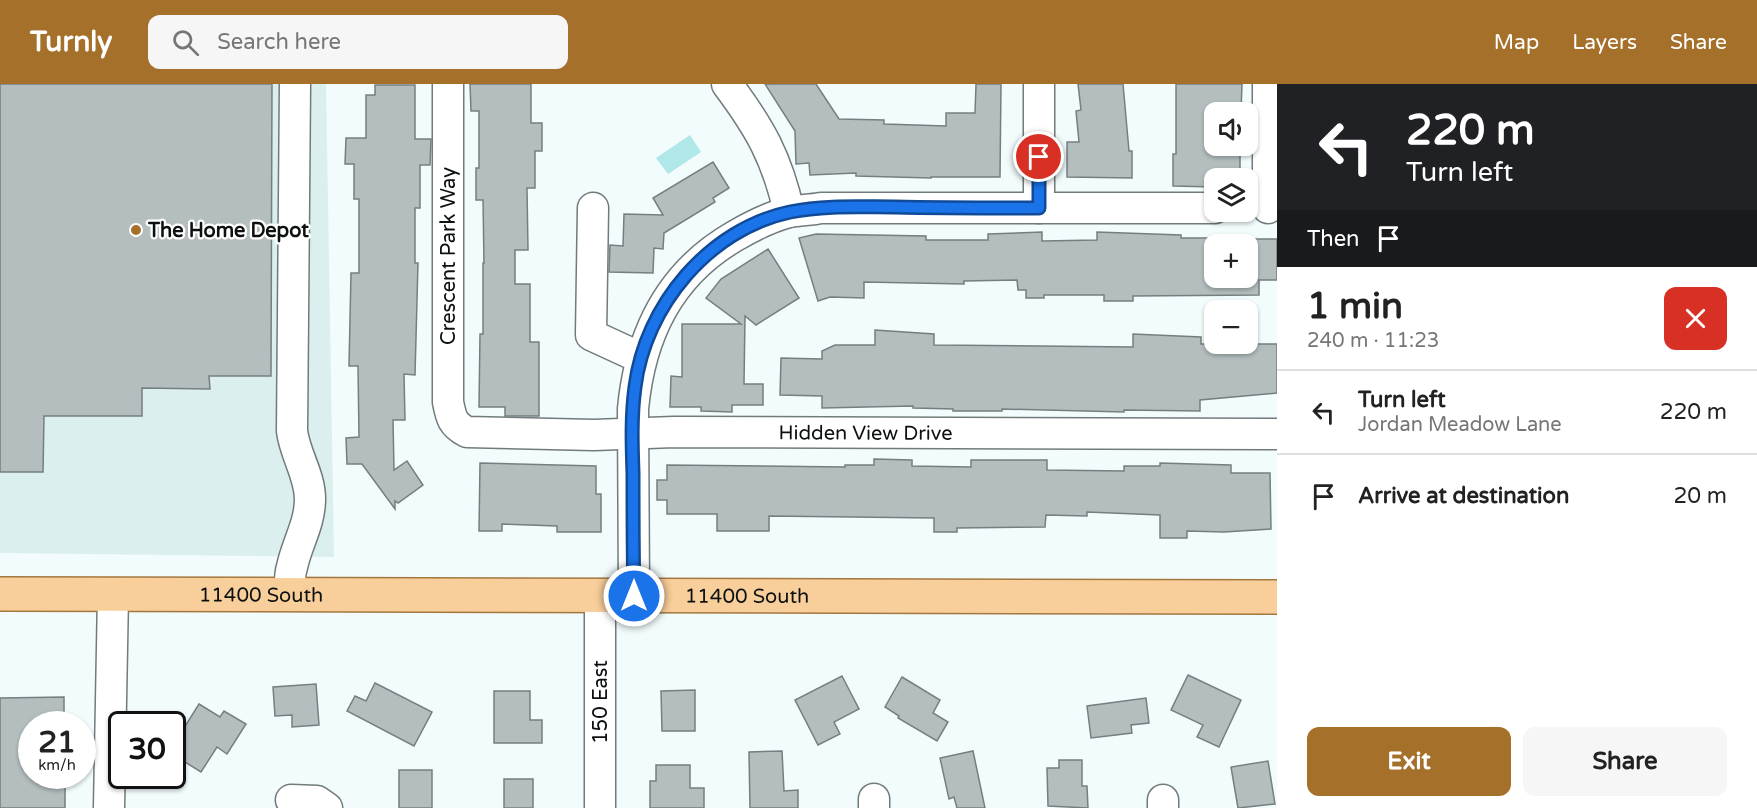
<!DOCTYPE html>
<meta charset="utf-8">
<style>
:root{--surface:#fff;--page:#f6f6f6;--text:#222;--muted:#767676;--line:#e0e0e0;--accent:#a57029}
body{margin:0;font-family:"Varela Round",sans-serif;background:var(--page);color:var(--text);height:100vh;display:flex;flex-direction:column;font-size:22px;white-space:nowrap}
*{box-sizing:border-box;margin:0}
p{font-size:20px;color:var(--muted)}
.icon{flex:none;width:33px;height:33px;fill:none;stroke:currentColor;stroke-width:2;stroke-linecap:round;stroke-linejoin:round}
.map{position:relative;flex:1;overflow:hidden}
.sheet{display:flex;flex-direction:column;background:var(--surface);width:480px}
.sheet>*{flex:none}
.hud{background:#202124;color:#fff;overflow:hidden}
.controls{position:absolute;left:1204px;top:18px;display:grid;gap:12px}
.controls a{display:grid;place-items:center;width:54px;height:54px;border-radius:12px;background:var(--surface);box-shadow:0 2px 4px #0004;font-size:30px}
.speed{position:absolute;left:18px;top:627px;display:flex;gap:12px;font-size:30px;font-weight:700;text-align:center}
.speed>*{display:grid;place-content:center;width:78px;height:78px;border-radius:50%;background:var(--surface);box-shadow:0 2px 4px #0004;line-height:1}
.speed small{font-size:15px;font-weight:400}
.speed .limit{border:3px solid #111;border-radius:9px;background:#fff;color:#111}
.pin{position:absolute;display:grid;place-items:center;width:51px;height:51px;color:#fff;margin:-26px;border:3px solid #fff;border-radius:50%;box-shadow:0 2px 6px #0007}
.me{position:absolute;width:66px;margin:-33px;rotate:0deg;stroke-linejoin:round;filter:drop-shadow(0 0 4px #0008)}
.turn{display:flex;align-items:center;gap:21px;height:126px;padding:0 30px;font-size:27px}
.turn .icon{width:78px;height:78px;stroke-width:2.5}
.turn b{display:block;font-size:42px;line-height:51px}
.then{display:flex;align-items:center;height:57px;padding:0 30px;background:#0003;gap:12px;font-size:22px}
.round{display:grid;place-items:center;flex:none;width:63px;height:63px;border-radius:12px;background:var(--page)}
.head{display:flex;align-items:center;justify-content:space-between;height:102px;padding:0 30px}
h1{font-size:36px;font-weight:700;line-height:45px}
.cta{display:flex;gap:12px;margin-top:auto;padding:12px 30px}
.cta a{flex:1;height:69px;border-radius:12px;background:var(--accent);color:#fff;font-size:24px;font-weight:700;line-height:69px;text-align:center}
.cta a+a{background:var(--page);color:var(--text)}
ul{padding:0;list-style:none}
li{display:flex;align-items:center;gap:18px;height:84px;padding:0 30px;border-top:2px solid var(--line)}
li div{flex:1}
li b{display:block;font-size:22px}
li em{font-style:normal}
header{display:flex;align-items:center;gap:36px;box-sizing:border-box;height:84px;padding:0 30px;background:var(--accent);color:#fff}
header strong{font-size:28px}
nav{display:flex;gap:33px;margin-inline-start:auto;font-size:21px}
.search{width:420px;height:54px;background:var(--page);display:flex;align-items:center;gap:15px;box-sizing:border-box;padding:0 21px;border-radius:12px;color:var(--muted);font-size:22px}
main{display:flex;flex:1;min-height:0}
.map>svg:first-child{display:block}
</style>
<header>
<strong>Turnly</strong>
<div class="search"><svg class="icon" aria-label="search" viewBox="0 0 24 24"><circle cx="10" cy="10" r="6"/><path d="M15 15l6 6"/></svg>Search here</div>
<nav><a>Map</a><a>Layers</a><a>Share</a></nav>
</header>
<main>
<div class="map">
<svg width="1277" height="724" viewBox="0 0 1277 724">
<rect width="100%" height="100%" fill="#f2fcfd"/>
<!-- built -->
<polygon fill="#dbefef" points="0,0 326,0 334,473 0,469"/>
<!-- water -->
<polygon fill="#b0e7e9" points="690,51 701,68 668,90 656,74"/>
<!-- building -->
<g fill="#b4bebe" stroke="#767f80" stroke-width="1.5">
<polygon points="0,0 272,0 271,292 209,292 210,305 142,304 142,332 44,332 43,388 0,388"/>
<polygon points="470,0 531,0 531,39 542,39 542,67 535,67 535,104 527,104 528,166 515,166 515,200 530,200 530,258 539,258 539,332 505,332 505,323 479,323 480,250 483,250 483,179 484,179 483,116 476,116 476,84 479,84 479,27 471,27"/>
<polygon points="765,0 816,0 839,35 884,36 884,40 946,42 946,29 975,29 976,0 1001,0 1000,93 931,93 931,94 856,92 856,89 810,91 809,79 796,80 795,47"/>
<polygon points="1078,0 1123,0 1129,67 1132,67 1132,94 1067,93 1067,58 1079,58 1076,27 1081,26"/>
<polygon points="1176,0 1242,0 1241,28 1215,28 1215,62 1240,62 1240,94 1215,94 1215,103 1173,102 1173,70 1176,70"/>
<polygon points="375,1 415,1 415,55 431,55 430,81 420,81 420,124 415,124 415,179 418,179 415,291 404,290 405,336 393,336 394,386 407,377 423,401 398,419 395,417 395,425 362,380 347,380 346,354 359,353 358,282 349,282 351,189 359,189 359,115 354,115 354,80 345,80 346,54 366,54 366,11 375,11"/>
<polygon points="713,78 729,104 713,114 715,118 664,149 663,165 654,164 653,189 609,188 610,161 623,162 624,130 663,131 653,114"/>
<polygon points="1042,148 1042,157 1097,156 1097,148 1181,151 1181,154 1215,154 1215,194 1248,194 1248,155 1277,155 1277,196 1259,196 1259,211 1133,212 1133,217 1104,217 1104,211 1044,211 1044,214 1026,214 1026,206 1018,206 1017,196 964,197 964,200 864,198 864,214 830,213 818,217 799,154 816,150 926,152 926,156 988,156 988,150"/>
<polygon points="768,165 799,214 756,241 745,232 744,300 763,300 763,321 732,321 732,328 701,327 701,323 670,323 671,292 682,293 682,240 741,240 706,214 721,195"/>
<polygon points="875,246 934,250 934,261 1133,263 1133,250 1201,253 1201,260 1277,260 1277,309 1200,316 1200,327 1124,326 1124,328 1002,325 1002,327 953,327 953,325 913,324 913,322 822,324 822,312 780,311 781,274 822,275 822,267 835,261 875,261"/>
<polygon points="874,375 912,376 912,382 971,383 971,376 1047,376 1047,386 1124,387 1124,382 1160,382 1160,379 1231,381 1231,389 1270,389 1271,445 1224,448 1187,447 1187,454 1160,454 1160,431 1087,428 1087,432 1046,431 1045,443 957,444 957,448 934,448 934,434 769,432 769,447 717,447 717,430 667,430 667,416 657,416 657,396 667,396 667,381 845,383 845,381 874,381"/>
<polygon points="480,379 596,382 596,410 601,410 601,448 557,448 557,442 502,440 502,447 479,447"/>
<polygon points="1188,591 1241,616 1219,663 1197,653 1203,641 1171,626"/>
<polygon points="842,592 859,625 834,638 840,650 818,661 795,616"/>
<polygon points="902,593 940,616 933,629 948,638 937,657 898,634 899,632 885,623"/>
<polygon points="375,599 432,628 414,662 347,627 355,612 366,617"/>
<polygon points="316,600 319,641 292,643 292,631 275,632 273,603"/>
<polygon points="695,606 695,647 662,647 661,607"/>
<polygon points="494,607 530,607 530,636 542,636 542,659 494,659"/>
<polygon points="64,613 64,640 32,640 32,692 65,692 65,724 0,724 0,614"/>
<polygon points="1146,614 1149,639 1131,641 1132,649 1091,654 1087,622"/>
<polygon points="199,620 220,633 224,627 246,640 227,670 217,663 201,688 172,670 172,663"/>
<polygon points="782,667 784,707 798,706 798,724 750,724 749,668"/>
<polygon points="973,667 985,724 957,724 954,713 949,715 940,674"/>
<polygon points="1059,676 1082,676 1082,702 1087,702 1088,724 1048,722 1047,684 1059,684"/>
<polygon points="1268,677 1275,720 1238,724 1231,683"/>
<polygon points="656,681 690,681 690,704 704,704 704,724 650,724 650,697 656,697"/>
<rect x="399" y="686" width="33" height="38"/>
<rect x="504" y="695" width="29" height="29"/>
</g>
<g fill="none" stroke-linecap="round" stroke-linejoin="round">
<defs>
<g id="minor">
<path id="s1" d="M448,0V318C451,333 452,340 467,348L594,351L674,348L1277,350"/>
<path d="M727,0C760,44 777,74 789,128"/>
<polyline points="593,124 591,251 641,274"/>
<polyline points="1039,124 1039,0"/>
<polyline points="1268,124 1268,0"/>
<path d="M290,511C290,502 289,492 292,483C297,459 310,440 310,415C310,391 295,371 292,347L295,0"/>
<polyline points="600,512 600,724"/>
<path d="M634,512L633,325C640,251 669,190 735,152C752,142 770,133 789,128C800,126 811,126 821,124H1215"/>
<polyline points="874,715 874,724"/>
<polyline points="291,716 317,717 327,724"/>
<polyline points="1163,716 1163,724"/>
<polyline points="109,724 113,510"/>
</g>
<g id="major">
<path id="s2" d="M0,510L1277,513"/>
</g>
</defs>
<!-- minor casing -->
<use href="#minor" stroke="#727b7b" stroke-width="33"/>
<!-- major casing -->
<use href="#major" stroke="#a3773e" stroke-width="36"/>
<!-- minor -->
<use href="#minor" stroke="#fff" stroke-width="30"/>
<!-- major -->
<use href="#major" stroke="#f8ce9a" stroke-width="33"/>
</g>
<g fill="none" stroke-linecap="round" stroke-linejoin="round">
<defs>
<path id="route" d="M634,512C633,471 633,430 633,389C632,361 631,332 635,303C645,222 709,145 790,128C824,121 860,123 894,123C943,124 991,124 1039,124V73"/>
</defs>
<!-- route casing -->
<use href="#route" stroke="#114b97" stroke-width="15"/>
<!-- route -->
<use href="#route" stroke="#1a73e8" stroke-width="10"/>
</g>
<!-- markers -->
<circle fill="#a57029" stroke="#fff" stroke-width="2" cx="136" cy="146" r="6"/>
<g text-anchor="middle" stroke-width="4.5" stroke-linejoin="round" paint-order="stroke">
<!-- poi labels -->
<g font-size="20" font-weight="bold" fill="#0d1010" stroke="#fff" text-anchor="start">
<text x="148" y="153">The Home Depot</text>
</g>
<!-- street labels -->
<g font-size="20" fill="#0d1010" stroke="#fff">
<text transform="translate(448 172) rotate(-90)" y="7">Crescent Park Way</text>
<text dy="7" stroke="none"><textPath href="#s1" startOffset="754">Hidden View Drive</textPath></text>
<text dy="7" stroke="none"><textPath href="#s2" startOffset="261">11400 South</textPath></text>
<text dy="7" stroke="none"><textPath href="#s2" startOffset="747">11400 South</textPath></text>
<text transform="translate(600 618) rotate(-90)" y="7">150 East</text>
</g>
</g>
</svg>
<div class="controls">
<a><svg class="icon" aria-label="sound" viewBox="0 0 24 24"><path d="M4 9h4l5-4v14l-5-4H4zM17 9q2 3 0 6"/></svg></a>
<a><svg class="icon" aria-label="layers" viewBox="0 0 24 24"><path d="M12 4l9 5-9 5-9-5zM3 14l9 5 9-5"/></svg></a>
<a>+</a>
<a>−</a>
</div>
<div class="speed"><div>21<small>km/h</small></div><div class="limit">30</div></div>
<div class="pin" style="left:1039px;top:73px;background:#d93025"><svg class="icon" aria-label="arrive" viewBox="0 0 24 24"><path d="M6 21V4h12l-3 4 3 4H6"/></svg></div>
<svg class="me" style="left:634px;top:512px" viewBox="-20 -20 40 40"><circle r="17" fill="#1a73e8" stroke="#fff" stroke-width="3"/><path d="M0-11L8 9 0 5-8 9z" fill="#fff"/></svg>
</div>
<section class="sheet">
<div class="hud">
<div class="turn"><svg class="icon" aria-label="left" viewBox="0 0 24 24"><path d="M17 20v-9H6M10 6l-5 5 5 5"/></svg><div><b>220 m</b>Turn left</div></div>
<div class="then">Then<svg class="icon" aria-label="arrive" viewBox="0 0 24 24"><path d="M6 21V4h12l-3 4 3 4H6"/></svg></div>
</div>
<div class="head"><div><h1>1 min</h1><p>240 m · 11:23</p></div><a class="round" style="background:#d93025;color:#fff"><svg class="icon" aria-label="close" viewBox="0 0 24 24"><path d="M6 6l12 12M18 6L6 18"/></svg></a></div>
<ul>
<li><svg class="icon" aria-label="left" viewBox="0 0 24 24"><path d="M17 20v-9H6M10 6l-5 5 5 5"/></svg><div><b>Turn left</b><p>Jordan Meadow Lane</p></div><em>220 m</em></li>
<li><svg class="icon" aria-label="arrive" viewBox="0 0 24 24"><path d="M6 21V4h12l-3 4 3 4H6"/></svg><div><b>Arrive at destination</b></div><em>20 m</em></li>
</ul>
<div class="cta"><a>Exit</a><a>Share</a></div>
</section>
</main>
